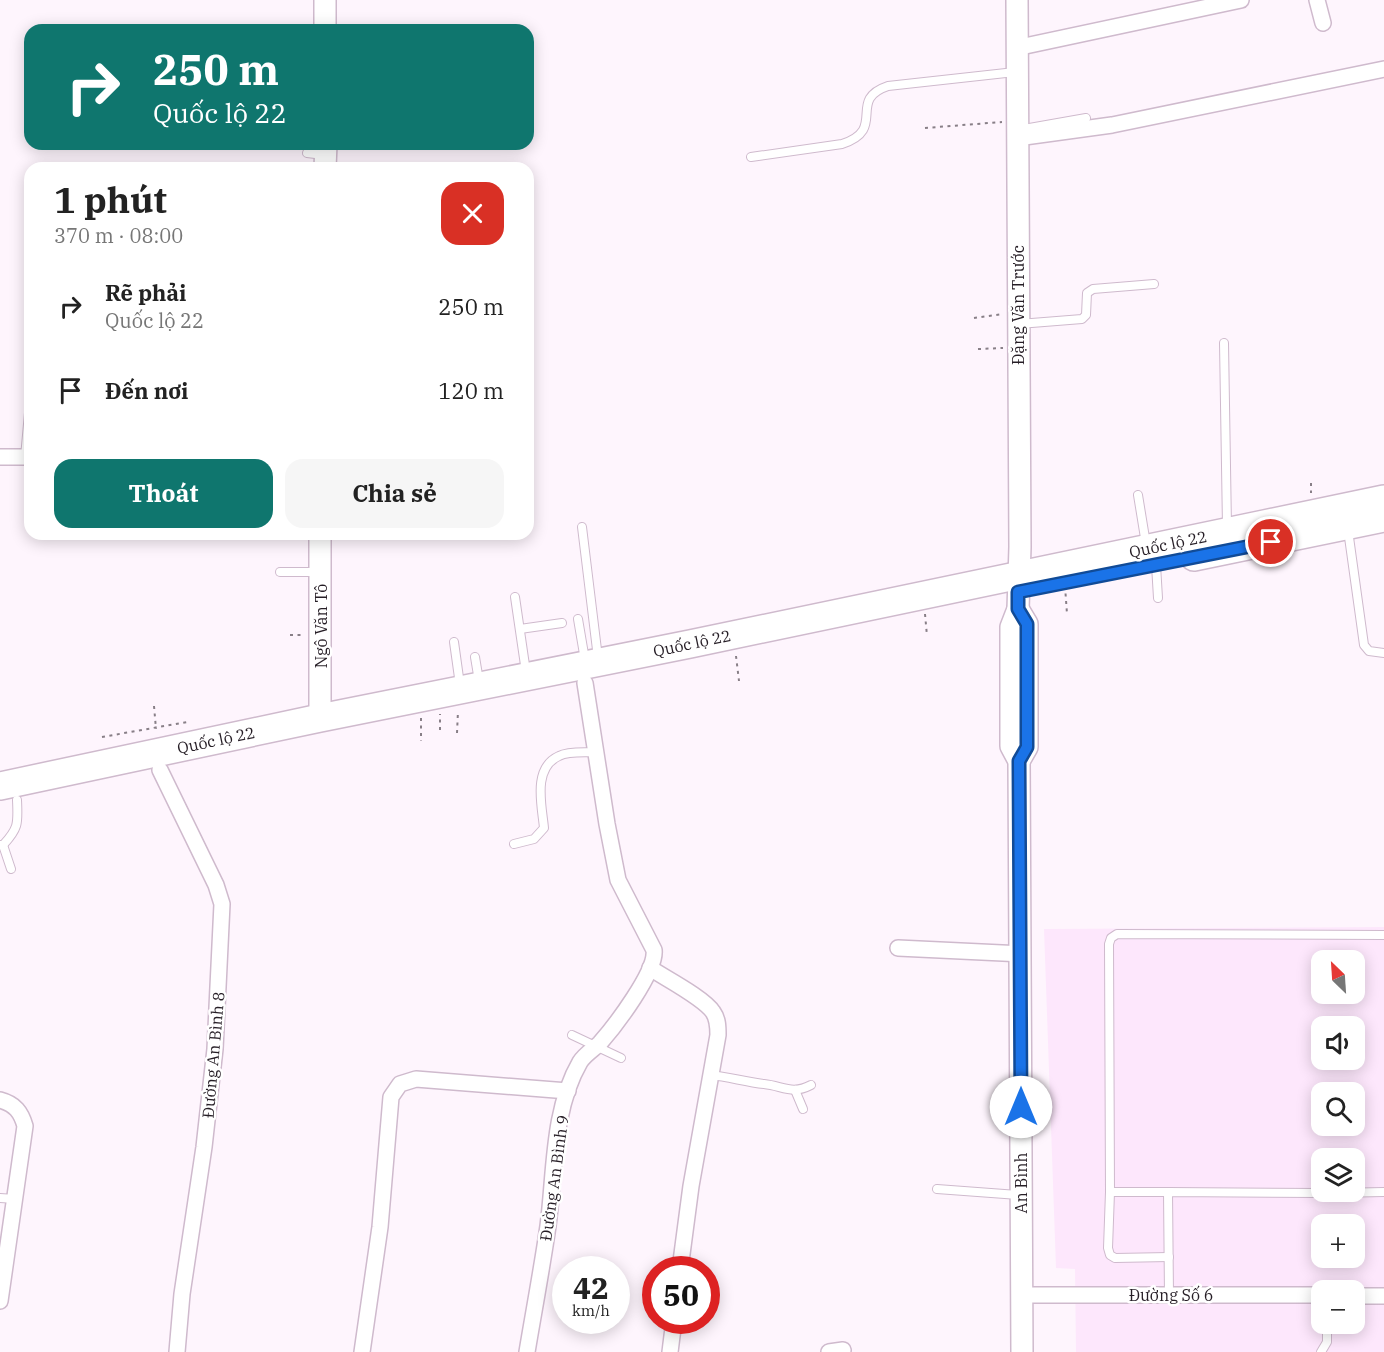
<!DOCTYPE html>
<html lang="vi">
<meta charset="utf-8">
<style>
:root{--surface:#fff;--page:#f6f6f6;--text:#222;--muted:#767676;--accent:#0f766e}
body{margin:0;font-family:"IBM Plex Serif",serif;background:var(--page);color:var(--text);height:100vh;display:flex;flex-direction:column;font-size:22px;white-space:nowrap}
*{box-sizing:border-box;margin:0}
p{font-size:20px;color:var(--muted)}
.icon{flex:none;width:33px;height:33px;fill:none;stroke:currentColor;stroke-width:2;stroke-linecap:round;stroke-linejoin:round}
.map{position:relative;flex:1;overflow:hidden}
.details{position:absolute;left:24px;top:162px;width:510px;height:378px;display:flex;flex-direction:column;background:var(--surface);border-radius:18px;box-shadow:0 3px 15px #0003}
.details>*{flex:none}
.banner{position:absolute;left:24px;top:24px;width:510px;height:126px;border-radius:18px;box-shadow:0 3px 15px #0003;background:#0f766e;color:#fff;overflow:hidden}
.needle{width:39px;rotate:335deg}
.fabs{position:absolute;left:1311px;top:950px;display:grid;gap:12px}
.fabs a{display:grid;place-items:center;width:54px;height:54px;border-radius:12px;background:var(--surface);box-shadow:0 3px 15px #0003;font-size:30px}
.speed{position:absolute;left:552px;top:1256px;display:flex;gap:12px;font-size:30px;font-weight:700;text-align:center}
.speed>*{display:grid;place-content:center;width:78px;height:78px;border-radius:50%;background:var(--surface);box-shadow:0 3px 15px #0003;line-height:1}
.speed small{font-size:15px;font-weight:400}
.speed .limit{border:9px solid #d22;background:#fff;color:#111}
.pin{position:absolute;display:grid;place-items:center;width:51px;height:51px;color:#fff;margin:-26px;border:3px solid #fff;border-radius:50%;box-shadow:0 2px 6px #0007}
.me{position:absolute;width:66px;margin:-33px;rotate:0deg;stroke-linejoin:round;filter:drop-shadow(0 0 4px #0008)}
.turn{display:flex;align-items:center;gap:21px;height:126px;padding:0 30px;font-size:27px}
.turn .icon{width:78px;height:78px;stroke-width:2.5}
.turn b{display:block;font-size:42px;line-height:51px}
.round{display:grid;place-items:center;flex:none;width:63px;height:63px;border-radius:18px;background:var(--page)}
.headline{display:flex;align-items:center;justify-content:space-between;height:102px;padding:0 30px}
h1{font-size:36px;font-weight:700;line-height:45px}
.cta{display:flex;gap:12px;margin-top:auto;padding:12px 30px}
.cta a{flex:1;height:69px;border-radius:18px;background:var(--accent);color:#fff;font-size:24px;font-weight:700;line-height:69px;text-align:center}
.cta a+a{background:var(--page);color:var(--text)}
ul{padding:0;list-style:none}
li{display:flex;align-items:center;gap:18px;height:84px;padding:0 30px}
li div{flex:1}
li b{display:block;font-size:22px}
li em{font-style:normal}
.map>svg:first-child{display:block}
</style>
<div class="map">
<svg width="1384" height="1352" viewBox="0 0 1384 1352">
<rect width="100%" height="100%" fill="#fef5fd"/>
<!-- built -->
<path fill="#fde7fc" fill-rule="evenodd" d="M1384,927V1352H1076L1075,1269L1056,1268L1044,929ZM1322,960H1354V993H1322ZM1322,1026H1354V1059H1322ZM1322,1092H1354V1125H1322ZM1322,1158H1354V1191H1322ZM1322,1224H1354V1257H1322ZM1322,1290H1354V1323H1322Z"/>
<g fill="none" stroke-linecap="round" stroke-linejoin="round">
<defs>
<g id="lane">
<polyline points="1018,130 1086,118"/>
<polyline points="307,153 324,155"/>
<path d="M751,157L842,144C888,129 846,100 888,86L1015,72"/>
<polyline points="1019,324 1082,319 1086,315 1087,293 1093,289 1154,284"/>
<polyline points="1224,343 1227,527"/>
<polyline points="25,457 30,402"/>
<polyline points="1138,495 1146,544"/>
<polyline points="582,527 598,658"/>
<polyline points="1348,530 1364,645 1369,651 1384,653"/>
<polyline points="1156,565 1158,598"/>
<polyline points="280,572 319,572"/>
<polyline points="515,597 526,672"/>
<polyline points="578,619 585,660"/>
<polyline points="520,629 562,623"/>
<polyline points="454,642 460,685"/>
<polyline points="475,657 479,681"/>
<path d="M514,844L534,839L544,828C542,806 532,768 559,756C569,751 585,753 596,752"/>
<path d="M0,845H3C19,828 18,823 17,800"/>
<polyline points="3,845 11,869"/>
<polyline points="572,1035 621,1058"/>
<path d="M711,1075C729,1077 746,1082 764,1084C783,1086 792,1095 811,1085"/>
<polyline points="795,1090 803,1109"/>
<polyline points="937,1189 1019,1195"/>
<polyline points="1110,1192 1108,1248 1110,1255 1115,1258 1169,1257"/>
<polyline points="1168,1192 1110,1192 1109,944 1111,938 1117,934 1384,935"/>
<polyline points="1334,1193 1384,1192"/>
<polyline points="0,1198 15,1199"/>
<polyline points="1169,1295 1168,1192 1322,1193"/>
<polyline points="1321,1352 1327,1342 1327,1323"/>
</g>
<g id="street">
<polyline points="1317,0 1323,23"/>
<polyline points="1016,48 1241,0"/>
<polyline points="1017,138 1112,125 1384,69"/>
<polyline points="0,457 30,457"/>
<polyline points="160,770 216,885 222,904 215,1049 204,1147 182,1294 177,1352"/>
<polyline points="898,948 1021,954"/>
<path d="M650,968C665,978 704,998 713,1012C718,1019 718,1027 718,1035L691,1186L680,1269"/>
<path d="M0,1100C15,1104 21,1112 25,1126L0,1301"/>
<polyline points="1021,1295 1322,1295"/>
<polyline points="1354,1296 1384,1296"/>
<polyline points="362,1352 380,1227 391,1097 400,1084 416,1079 568,1091"/>
<path d="M527,1352C534,1310 542,1268 548,1226C555,1173 552,1110 580,1062C585,1054 594,1049 600,1043C615,1026 657,971 654,950L618,880L607,824L585,683"/>
<polyline points="670,1352 674,1320"/>
<polyline points="829,1352 843,1350"/>
</g>
<g id="secondary">
<polyline points="1017,0 1020,547 1018,609 1011,627 1011,746 1019,761 1022,1352"/>
<polyline points="325,30 325,0"/>
<polyline points="325,168 326,144"/>
<polyline points="1018,609 1027,624 1027,747 1019,761"/>
<polyline points="320,718 320,534"/>
</g>
<g id="highway">
<polyline points="1194,557 1384,518"/>
<polyline points="0,786 320,718 690,644 1384,499"/>
</g>
</defs>
<!-- lane casing -->
<use href="#lane" stroke="#cfbacd" stroke-width="10"/>
<!-- street casing -->
<use href="#street" stroke="#cfbacd" stroke-width="18"/>
<!-- secondary casing -->
<use href="#secondary" stroke="#cfbacd" stroke-width="24"/>
<!-- highway casing -->
<use href="#highway" stroke="#cfbacd" stroke-width="30"/>
<!-- path -->
<g stroke="#887f87" stroke-width="2" stroke-dasharray="3 4.5" stroke-linecap="butt">
<polyline points="925,128 1002,122"/>
<polyline points="974,318 1003,314"/>
<polyline points="978,349 1003,348"/>
<polyline points="1311,483 1311,493"/>
<polyline points="1065,586 1067,614"/>
<polyline points="925,614 927,636"/>
<polyline points="290,635 303,635"/>
<polyline points="736,656 739,681"/>
<polyline points="154,706 156,729"/>
<polyline points="421,718 421,741"/>
<polyline points="440,730 440,714"/>
<polyline points="457,733 458,711"/>
<polyline points="102,737 187,722"/>
</g>
<!-- lane -->
<use href="#lane" stroke="#fff" stroke-width="8"/>
<!-- street -->
<use href="#street" stroke="#fff" stroke-width="15"/>
<!-- secondary -->
<use href="#secondary" stroke="#fff" stroke-width="21"/>
<!-- highway -->
<use href="#highway" stroke="#fff" stroke-width="27"/>
</g>
<g fill="none" stroke-linecap="round" stroke-linejoin="round">
<defs>
<polyline id="route" points="1021,1107 1019,761 1027,747 1027,624 1018,609 1018,592 1271,542"/>
</defs>
<!-- route casing -->
<use href="#route" stroke="#114b97" stroke-width="15"/>
<!-- route -->
<use href="#route" stroke="#1a73e8" stroke-width="10"/>
</g>
<g text-anchor="middle" stroke-width="5" stroke-linejoin="round" paint-order="stroke">
<!-- street labels -->
<g font-size="16" fill="#261e26" stroke="#fff">
<text transform="translate(1018 305) rotate(-90)" y="6">Đặng Văn Trước</text>
<text transform="translate(1168 544) rotate(-12)" y="6">Quốc lộ 22</text>
<text transform="translate(321 626) rotate(-90)" y="6">Ngô Văn Tô</text>
<text transform="translate(692 643) rotate(-12)" y="6">Quốc lộ 22</text>
<text transform="translate(216 740) rotate(-12)" y="6">Quốc lộ 22</text>
<text transform="translate(213 1055) rotate(-85)" y="6">Đường An Bình 8</text>
<text transform="translate(554 1178) rotate(-82)" y="6">Đường An Bình 9</text>
<text transform="translate(1021 1183) rotate(-90)" y="6">An Bình</text>
<text x="1171" y="1301">Đường Số 6</text>
</g>
</g>
</svg>
<div class="fabs">
<a><svg class="needle" viewBox="-14 -14 28 28"><path d="M0-13l5 13h-10z" fill="#e53935"/><path d="M0 13l5-13h-10z" fill="#767676"/></svg></a>
<a><svg class="icon" aria-label="sound" viewBox="0 0 24 24"><path d="M4 9h4l5-4v14l-5-4H4zM17 9q2 3 0 6"/></svg></a>
<a><svg class="icon" aria-label="search" viewBox="0 0 24 24"><circle cx="10" cy="10" r="6"/><path d="M15 15l6 6"/></svg></a>
<a><svg class="icon" aria-label="layers" viewBox="0 0 24 24"><path d="M12 4l9 5-9 5-9-5zM3 14l9 5 9-5"/></svg></a>
<a>+</a>
<a>−</a>
</div>
<div class="speed"><div>42<small>km/h</small></div><div class="limit">50</div></div>
<div class="pin" style="left:1271px;top:542px;background:#d93025"><svg class="icon" aria-label="arrive" viewBox="0 0 24 24"><path d="M6 21V4h12l-3 4 3 4H6"/></svg></div>
<svg class="me" style="left:1021px;top:1107px" viewBox="-20 -20 40 40"><circle r="19" fill="#fff"/><path d="M0-13L10 11 0 6-10 11z" fill="#1a73e8"/></svg>
<div class="banner">
<div class="turn"><svg class="icon" aria-label="right" viewBox="0 0 24 24"><path d="M7 20v-9h11M14 6l5 5-5 5"/></svg><div><b>250 m</b>Quốc lộ 22</div></div>
</div>
<section class="details">
<div class="headline"><div><h1>1 phút</h1><p>370 m · 08:00</p></div><a class="round" style="background:#d93025;color:#fff"><svg class="icon" aria-label="close" viewBox="0 0 24 24"><path d="M6 6l12 12M18 6L6 18"/></svg></a></div>
<ul>
<li><svg class="icon" aria-label="right" viewBox="0 0 24 24"><path d="M7 20v-9h11M14 6l5 5-5 5"/></svg><div><b>Rẽ phải</b><p>Quốc lộ 22</p></div><em>250 m</em></li>
<li><svg class="icon" aria-label="arrive" viewBox="0 0 24 24"><path d="M6 21V4h12l-3 4 3 4H6"/></svg><div><b>Đến nơi</b></div><em>120 m</em></li>
</ul>
<div class="cta"><a>Thoát</a><a>Chia sẻ</a></div>
</section>
</div>
